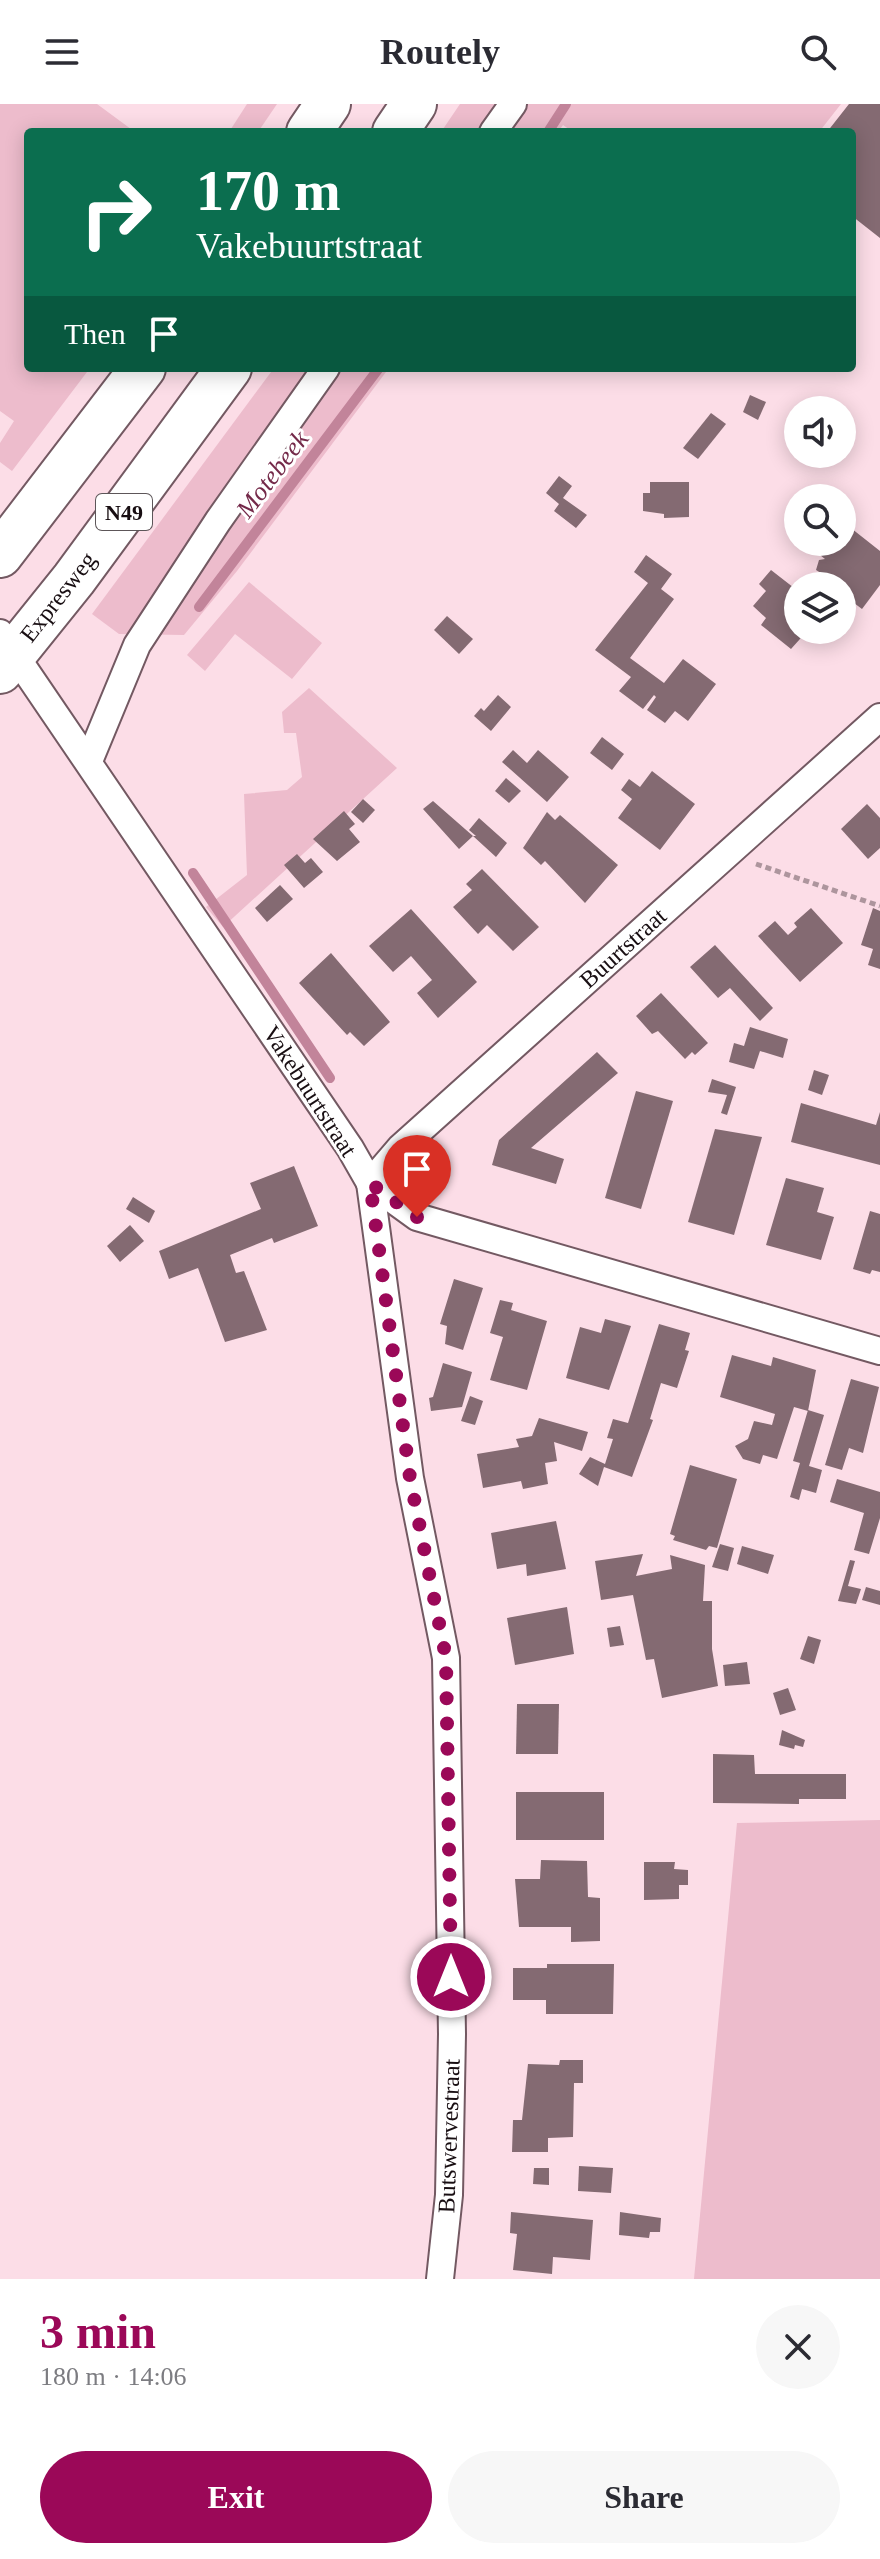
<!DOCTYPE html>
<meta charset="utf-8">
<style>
:root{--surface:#fff;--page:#f7f7f7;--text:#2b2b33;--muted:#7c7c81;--accent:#9b0858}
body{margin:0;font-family:"Times New Roman",serif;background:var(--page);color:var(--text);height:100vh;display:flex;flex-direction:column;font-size:30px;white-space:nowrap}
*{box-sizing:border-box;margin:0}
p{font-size:26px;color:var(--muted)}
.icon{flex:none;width:44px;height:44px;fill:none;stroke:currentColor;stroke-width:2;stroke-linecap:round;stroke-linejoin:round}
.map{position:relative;height:2175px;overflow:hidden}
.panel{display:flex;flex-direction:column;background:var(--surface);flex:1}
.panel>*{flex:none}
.top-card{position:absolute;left:24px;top:24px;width:832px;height:244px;border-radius:8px;box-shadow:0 4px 20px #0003;background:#0b6e4f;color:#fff;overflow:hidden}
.controls{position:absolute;left:784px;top:292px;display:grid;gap:16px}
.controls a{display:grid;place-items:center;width:72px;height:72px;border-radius:50%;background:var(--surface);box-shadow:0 4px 20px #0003;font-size:40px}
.pin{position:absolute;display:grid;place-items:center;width:68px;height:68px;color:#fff;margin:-82px -34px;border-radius:50% 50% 50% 0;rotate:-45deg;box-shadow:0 0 8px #0007}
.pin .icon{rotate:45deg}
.me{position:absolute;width:88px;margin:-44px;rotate:0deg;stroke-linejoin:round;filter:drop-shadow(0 0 6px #0008)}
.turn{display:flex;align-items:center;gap:28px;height:168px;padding:0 40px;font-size:36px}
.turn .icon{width:104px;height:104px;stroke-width:2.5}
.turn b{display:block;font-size:56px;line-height:68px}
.then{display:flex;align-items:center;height:76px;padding:0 40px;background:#0003;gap:16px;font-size:30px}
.round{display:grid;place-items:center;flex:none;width:84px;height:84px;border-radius:42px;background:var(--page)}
.summary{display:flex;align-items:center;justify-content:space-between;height:136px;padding:0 40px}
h1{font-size:48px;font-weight:700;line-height:60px;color:var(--accent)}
.action{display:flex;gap:16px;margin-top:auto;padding:16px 40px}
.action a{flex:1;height:92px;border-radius:48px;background:var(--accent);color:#fff;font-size:32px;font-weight:700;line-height:92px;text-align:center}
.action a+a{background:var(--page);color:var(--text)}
header{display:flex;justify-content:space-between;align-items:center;height:104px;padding:0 40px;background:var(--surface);font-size:36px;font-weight:700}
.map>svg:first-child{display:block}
</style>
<header><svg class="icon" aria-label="menu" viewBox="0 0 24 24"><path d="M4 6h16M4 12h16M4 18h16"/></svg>Routely<svg class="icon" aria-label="search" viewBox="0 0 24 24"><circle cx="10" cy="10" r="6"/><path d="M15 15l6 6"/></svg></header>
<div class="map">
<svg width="880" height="2175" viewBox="0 0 880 2175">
<rect width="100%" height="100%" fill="#fcdde7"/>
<!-- green -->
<g fill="#edbccc">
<polygon points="0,0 97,0 135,28 28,28 28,264 90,264 12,367 0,358 0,339 14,317 0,307"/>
<polygon points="247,0 277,0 258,28 229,28"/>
<polygon points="460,0 841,0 819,28 573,28 563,21 558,28 441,28"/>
<polygon points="274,264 389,264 237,467 184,531 119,530 92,510"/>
<polygon points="249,478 322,539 292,575 235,530 205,567 187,551"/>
<polygon points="309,584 397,664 223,823 206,803 247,771 244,690 287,686 302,673 296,629 284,629 282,608"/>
<polygon points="880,1716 880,2175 694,2175 737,1719"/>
</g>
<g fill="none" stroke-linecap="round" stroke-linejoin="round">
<!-- stream -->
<g stroke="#c2849a" stroke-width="10">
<polyline points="548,28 566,0"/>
<polyline points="199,503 379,264"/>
<polyline points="193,769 330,974"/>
</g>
</g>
<!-- building -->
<g fill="#846a72">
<polygon points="849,0 880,0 880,134 852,112 852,28 827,28"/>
<polygon points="750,291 766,298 758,316 743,308"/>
<polygon points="711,309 726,320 698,355 683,344"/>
<polygon points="559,372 572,382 563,394 587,411 576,424 554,407 559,400 546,389"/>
<polygon points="650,378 689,378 689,413 664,414 664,410 643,407 643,389 650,389"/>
<polygon points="842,417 880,447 880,481 862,505 842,490 842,482 816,466 819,456 825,455 815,447 822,438 842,438"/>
<polygon points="646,451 672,470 661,485 674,495 630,554 664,579 683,555 716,580 688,617 675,607 665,619 647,606 656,593 654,591 643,605 619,587 631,573 595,546 648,479 634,468"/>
<polygon points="771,466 798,487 798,526 825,526 817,535 808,526 791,545 761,521 766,514 753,502 766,487 759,480"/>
<polygon points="447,512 473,535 459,550 434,526"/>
<polygon points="498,591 511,603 491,627 474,612 481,604 484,607"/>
<polygon points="602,633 624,650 612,666 590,649"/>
<polygon points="513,646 527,659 538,646 569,673 547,698 502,658"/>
<polygon points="652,667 695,700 660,746 618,714 632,695 621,686 629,675 640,683"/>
<polygon points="506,674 521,687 509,699 495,687"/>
<polygon points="363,695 375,706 363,719 351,708"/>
<polygon points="433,697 473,732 476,732 469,726 479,714 507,739 496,753 473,732 459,745 423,705"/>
<polygon points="867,700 880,714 880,744 868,755 841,725"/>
<polygon points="344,707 355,720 349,725 360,738 337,757 313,735"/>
<polygon points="547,708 555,716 560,711 618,761 585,799 545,757 541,761 523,744"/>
<polygon points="297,750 305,759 311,754 323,768 304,784 284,761"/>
<polygon points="482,765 539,823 513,847 487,821 478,830 453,803 472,786 466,780"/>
<polygon points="280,781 293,795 267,818 255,804"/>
<polygon points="811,804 843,839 800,878 758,832 775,817 788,831 797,823 794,819"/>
<polygon points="873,804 880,807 880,865 868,861 873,845 861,841"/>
<polygon points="411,805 477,878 438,914 417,889 432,876 411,852 393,868 369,842"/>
<polygon points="715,841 773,904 760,917 730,884 718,894 690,863"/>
<polygon points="331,849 390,918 364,942 350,928 347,931 299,879"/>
<polygon points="661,889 708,939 695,951 692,948 685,955 658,927 652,930 636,912"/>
<polygon points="750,923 788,935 783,954 760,947 754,965 729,958 734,939 744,942"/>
<polygon points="597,948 618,969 531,1044 564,1055 556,1080 492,1061 499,1036"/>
<polygon points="814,966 829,971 822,991 808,986"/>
<polygon points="712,975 736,983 727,1011 721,1009 727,991 708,988"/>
<polygon points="636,987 673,997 641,1105 605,1094"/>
<polygon points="801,999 876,1021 880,1008 880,1061 791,1038"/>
<polygon points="715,1025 762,1033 734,1131 688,1118"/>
<polygon points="294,1062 318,1122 274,1139 272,1134 230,1151 236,1169 244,1167 267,1226 225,1238 198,1164 169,1175 159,1147 261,1105 250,1079"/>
<polygon points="786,1074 824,1084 817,1108 834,1113 821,1156 766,1141"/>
<polygon points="133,1093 155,1107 149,1119 126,1105"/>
<polygon points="870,1107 880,1110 880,1168 872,1166 870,1170 853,1165"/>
<polygon points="130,1121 144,1137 120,1158 107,1142"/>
<polygon points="454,1175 483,1184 463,1246 445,1240 447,1222 440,1220"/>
<polygon points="500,1196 513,1199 511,1206 547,1217 527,1286 490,1276 503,1233 490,1229"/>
<polygon points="605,1215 631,1222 609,1286 566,1274 580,1223 601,1229"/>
<polygon points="659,1220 690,1229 685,1246 689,1247 677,1284 661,1279 650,1315 653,1316 632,1373 604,1363 598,1382 579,1370 590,1353 605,1360 613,1335 607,1334 613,1315 628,1319"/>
<polygon points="732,1251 771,1262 773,1253 816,1266 808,1307 794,1303 777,1355 763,1351 760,1360 743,1355 735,1342 748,1335 754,1317 772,1321 775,1310 720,1293"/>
<polygon points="443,1259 472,1268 462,1303 431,1307 429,1294 433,1293"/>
<polygon points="851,1275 879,1283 863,1349 849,1344 842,1366 825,1361"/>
<polygon points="470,1292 483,1297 475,1321 461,1317"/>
<polygon points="808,1306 824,1311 809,1362 822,1366 816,1389 802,1385 799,1396 790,1393 800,1359 793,1357"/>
<polygon points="539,1314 588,1328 582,1347 554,1338 557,1357 545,1359 548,1380 523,1385 521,1377 483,1384 477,1350 519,1343 516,1335 532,1332"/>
<polygon points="690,1361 737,1375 717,1444 709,1442 706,1446 673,1436 675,1432 670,1430"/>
<polygon points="837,1375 880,1388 880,1414 869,1450 854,1446 864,1409 830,1398"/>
<polygon points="556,1417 566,1465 527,1472 526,1460 497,1465 491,1429"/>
<polygon points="720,1440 734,1444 728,1467 712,1463"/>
<polygon points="742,1442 774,1451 768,1470 737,1460"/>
<polygon points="643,1450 636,1472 672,1465 670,1451 705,1461 703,1497 712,1497 712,1545 718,1582 662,1594 654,1555 646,1556 633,1491 601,1496 595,1457"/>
<polygon points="850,1456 855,1457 848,1482 861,1485 856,1500 838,1497"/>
<polygon points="866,1483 880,1487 880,1501 862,1496"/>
<polygon points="567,1503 574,1550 515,1561 507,1514"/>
<polygon points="620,1522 624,1541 610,1543 607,1524"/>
<polygon points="808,1532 821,1536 814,1560 800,1555"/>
<polygon points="747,1558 750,1580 725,1582 723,1561"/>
<polygon points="788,1584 796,1606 780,1611 773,1589"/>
<polygon points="517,1600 559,1600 558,1650 516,1650"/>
<polygon points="782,1626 805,1636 803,1643 795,1641 794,1645 779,1641"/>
<polygon points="713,1650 754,1651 755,1670 846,1670 846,1695 799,1695 799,1700 713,1699"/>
<rect x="516" y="1688" width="88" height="48"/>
<polygon points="541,1756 587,1757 588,1793 600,1794 600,1837 571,1838 571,1823 519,1823 515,1775 540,1775"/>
<polygon points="644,1758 675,1758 674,1765 688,1766 688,1781 679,1781 679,1795 644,1796"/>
<polygon points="547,1860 614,1860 613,1910 546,1910 546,1896 513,1896 513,1864 547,1864"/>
<polygon points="560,1956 583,1956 583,1979 574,1979 573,2033 548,2034 548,2048 512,2048 513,2016 522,2016 528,1960 559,1961"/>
<polygon points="579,2062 613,2064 611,2089 578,2087"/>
<polygon points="534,2064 549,2064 549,2081 533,2080"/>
<polygon points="511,2108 593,2116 590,2156 553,2153 552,2170 513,2166 517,2130 510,2129"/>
<polygon points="620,2108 661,2114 660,2128 650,2128 649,2134 619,2131"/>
</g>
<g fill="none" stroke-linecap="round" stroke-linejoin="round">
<defs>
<g id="street">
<polyline points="493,28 513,0"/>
<polyline points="0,529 350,1044 370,1079 417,1113 880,1247"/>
<polyline points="89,657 137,541 218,417 326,264"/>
<polyline points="370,1079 410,1374 446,1554 452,1930 449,2091 440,2175"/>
<polyline points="370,1079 400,1044 880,613"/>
</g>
<g id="highway">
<polyline points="309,28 328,0"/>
<polyline points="395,28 414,0"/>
<polyline points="0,451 143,264"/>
<polyline points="0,567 74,475 229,264"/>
</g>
</defs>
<!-- street casing -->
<use href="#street" stroke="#735962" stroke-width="30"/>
<!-- highway casing -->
<use href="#highway" stroke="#735962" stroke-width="48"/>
<!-- path -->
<polyline stroke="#ad959d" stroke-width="5" stroke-dasharray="6 4" stroke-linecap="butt" points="756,760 880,802"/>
<!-- street -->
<use href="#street" stroke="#fff" stroke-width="26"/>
<!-- highway -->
<use href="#highway" stroke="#fff" stroke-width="44"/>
</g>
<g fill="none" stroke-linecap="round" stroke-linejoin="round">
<!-- route -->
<polyline stroke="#9b0858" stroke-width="14" stroke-dasharray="0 25.2" points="417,1113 370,1079 410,1374 446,1554 451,1873"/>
</g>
<g text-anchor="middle" stroke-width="6" stroke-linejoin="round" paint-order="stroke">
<!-- shield labels -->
<rect fill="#fff" stroke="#5d5659" stroke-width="2" x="96" y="390" width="56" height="36" rx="6"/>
<g font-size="22" font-weight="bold" fill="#180e12">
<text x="124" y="416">N49</text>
</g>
<!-- street labels -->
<g font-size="24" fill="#180e12" stroke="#fff">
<text transform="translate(58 493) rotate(-52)" y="8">Expresweg</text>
<text transform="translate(623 844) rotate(-42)" y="8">Buurtstraat</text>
<text transform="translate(310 987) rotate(57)" y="8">Vakebuurtstraat</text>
<text transform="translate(449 2032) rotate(-88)" y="8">Butswervestraat</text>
</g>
<!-- water labels -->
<g font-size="26" font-style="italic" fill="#742949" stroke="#fff">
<text transform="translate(272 370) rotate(-53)" y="9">Motebeek</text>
</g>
</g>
</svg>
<div class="controls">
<a><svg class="icon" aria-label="sound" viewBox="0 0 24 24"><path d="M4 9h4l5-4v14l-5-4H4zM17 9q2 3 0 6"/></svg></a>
<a><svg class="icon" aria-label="search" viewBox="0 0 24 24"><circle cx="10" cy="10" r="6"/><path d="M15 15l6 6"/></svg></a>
<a><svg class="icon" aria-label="layers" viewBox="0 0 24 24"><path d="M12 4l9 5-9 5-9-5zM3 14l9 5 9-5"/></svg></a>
</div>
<div class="pin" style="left:417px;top:1113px;background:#d93025"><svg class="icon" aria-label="arrive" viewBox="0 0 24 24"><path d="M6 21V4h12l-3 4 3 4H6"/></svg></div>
<svg class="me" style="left:451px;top:1873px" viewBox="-20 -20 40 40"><circle r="17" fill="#9b0858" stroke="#fff" stroke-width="3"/><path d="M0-11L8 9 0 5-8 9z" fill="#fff"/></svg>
<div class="top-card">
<div class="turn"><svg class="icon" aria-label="right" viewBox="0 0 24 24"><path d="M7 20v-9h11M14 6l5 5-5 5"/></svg><div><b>170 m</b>Vakebuurtstraat</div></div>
<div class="then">Then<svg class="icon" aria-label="arrive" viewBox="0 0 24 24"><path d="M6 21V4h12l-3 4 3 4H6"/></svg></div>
</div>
</div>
<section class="panel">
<div class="summary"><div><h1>3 min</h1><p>180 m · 14:06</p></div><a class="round"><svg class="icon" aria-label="close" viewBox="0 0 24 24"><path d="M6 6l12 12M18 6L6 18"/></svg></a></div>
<div class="action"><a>Exit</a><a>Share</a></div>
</section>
